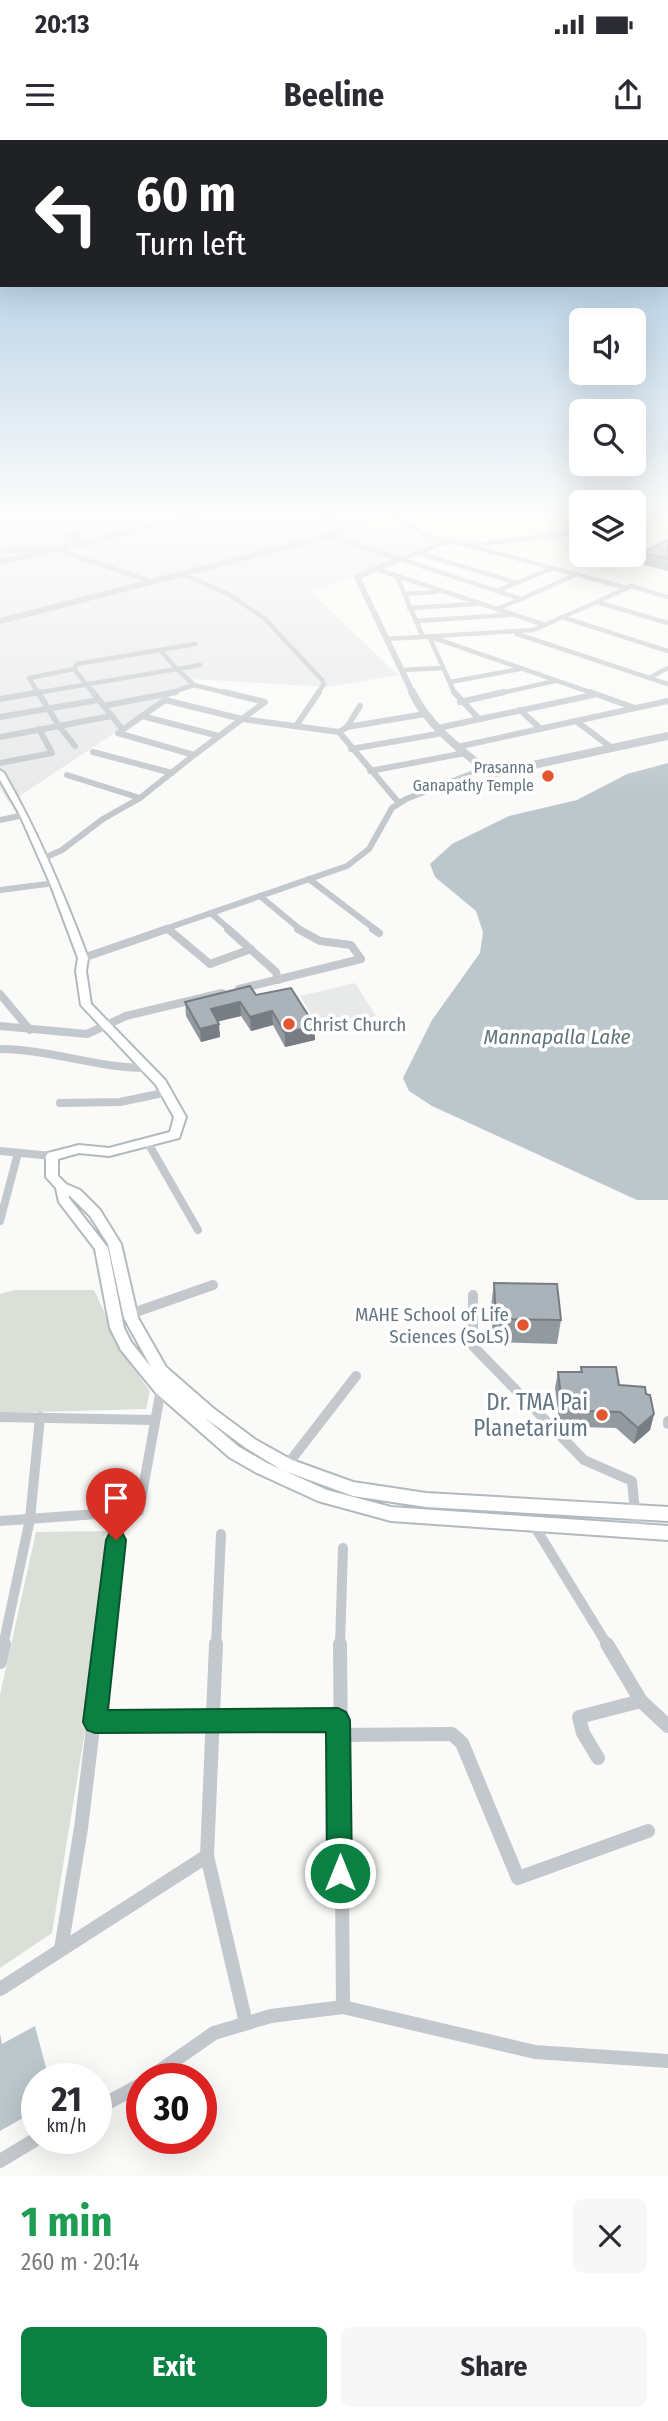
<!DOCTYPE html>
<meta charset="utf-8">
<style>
:root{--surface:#fff;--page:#f7f7f7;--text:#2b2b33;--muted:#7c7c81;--accent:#0b8043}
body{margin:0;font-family:"Fira Sans Condensed",sans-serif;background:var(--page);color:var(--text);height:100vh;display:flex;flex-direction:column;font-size:26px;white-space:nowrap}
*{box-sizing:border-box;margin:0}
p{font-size:23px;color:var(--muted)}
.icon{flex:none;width:38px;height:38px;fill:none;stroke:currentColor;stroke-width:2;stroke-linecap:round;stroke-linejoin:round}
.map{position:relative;height:2036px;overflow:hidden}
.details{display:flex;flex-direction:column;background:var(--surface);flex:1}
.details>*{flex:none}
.guide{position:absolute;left:0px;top:0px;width:668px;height:147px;box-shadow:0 7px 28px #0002;background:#202124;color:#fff;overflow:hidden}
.controls{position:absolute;left:569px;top:168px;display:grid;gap:14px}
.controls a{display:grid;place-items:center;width:77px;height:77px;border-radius:10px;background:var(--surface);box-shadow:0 7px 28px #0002;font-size:35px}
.speed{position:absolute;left:21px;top:1923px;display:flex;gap:14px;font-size:35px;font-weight:700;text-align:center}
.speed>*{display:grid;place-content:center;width:91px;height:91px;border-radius:50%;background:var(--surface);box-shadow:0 7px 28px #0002;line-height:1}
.speed small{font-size:18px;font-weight:400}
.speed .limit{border:10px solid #d22;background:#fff;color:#111}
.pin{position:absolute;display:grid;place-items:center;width:60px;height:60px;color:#fff;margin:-72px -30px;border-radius:50% 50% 50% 0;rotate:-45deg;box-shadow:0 0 7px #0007}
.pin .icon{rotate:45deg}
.me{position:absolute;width:77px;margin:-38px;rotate:0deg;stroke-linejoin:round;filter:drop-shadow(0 0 5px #0008)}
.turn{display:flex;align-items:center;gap:24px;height:147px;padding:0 21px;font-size:32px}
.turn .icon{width:91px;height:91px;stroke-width:2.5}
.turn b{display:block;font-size:49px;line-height:60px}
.round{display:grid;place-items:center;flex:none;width:74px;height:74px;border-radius:10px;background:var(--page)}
.headline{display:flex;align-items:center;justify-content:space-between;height:119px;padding:0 21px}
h1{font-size:42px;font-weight:700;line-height:52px;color:#1e9e55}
.button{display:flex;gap:14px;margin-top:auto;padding:14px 21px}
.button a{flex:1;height:80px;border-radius:10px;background:var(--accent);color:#fff;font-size:28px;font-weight:700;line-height:80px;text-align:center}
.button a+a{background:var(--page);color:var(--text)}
.status{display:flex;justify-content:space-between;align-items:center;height:49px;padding:0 35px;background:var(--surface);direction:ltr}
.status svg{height:19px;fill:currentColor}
header{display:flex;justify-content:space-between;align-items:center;height:91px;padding:0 21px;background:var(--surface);font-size:32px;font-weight:700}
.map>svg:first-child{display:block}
</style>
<div class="status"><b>20:13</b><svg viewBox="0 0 49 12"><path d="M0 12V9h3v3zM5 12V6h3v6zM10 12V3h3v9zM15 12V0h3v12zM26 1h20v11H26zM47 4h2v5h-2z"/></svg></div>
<header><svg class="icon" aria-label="menu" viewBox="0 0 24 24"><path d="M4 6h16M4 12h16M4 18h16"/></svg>Beeline<svg class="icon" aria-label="share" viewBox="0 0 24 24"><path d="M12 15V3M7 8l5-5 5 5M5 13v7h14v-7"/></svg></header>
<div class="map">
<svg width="668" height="2036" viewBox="0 0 668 2036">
<rect width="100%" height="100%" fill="#fafaf8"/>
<!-- built -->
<g fill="#e8e9e9">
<polygon points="0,373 346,373 356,381 369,386 446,401 311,452 398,535 327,547 196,539 9,663 0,648"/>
<polygon points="355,843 376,876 322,891 300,856"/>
</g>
<!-- green -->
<g fill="#dadfd7">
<polygon points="14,1150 94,1150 125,1216 150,1251 146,1269 0,1273 0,1154"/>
<polygon points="112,1391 93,1542 52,1793 0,1828 0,1555 36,1392"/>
</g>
<!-- water -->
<g fill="#bbc7cb">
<polygon points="668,623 668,1060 637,1060 432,966 409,951 403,938 432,880 480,813 483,792 476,771 435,737 430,724 452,704 509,676 577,660 627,634"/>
<polygon points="35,1886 49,1939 37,1939 37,1970 0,1991 0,1893 2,1904"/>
</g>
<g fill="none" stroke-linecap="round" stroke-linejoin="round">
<defs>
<path id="secondary" d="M0,630L4,633C38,692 64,754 88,818L86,831L91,864L165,940L186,977L179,998L109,1016L79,1013L58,1019V1036L66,1044L80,1050L100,1070L121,1104L138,1178L166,1227L213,1268L256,1300L292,1320L353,1342L426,1353L668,1367V1381L426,1367L353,1356L282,1330L246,1308L204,1277L239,1307L267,1323L327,1350L391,1367L668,1386V1400L391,1381L318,1361L257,1333L229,1317L156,1253L121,1210L110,1188L95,1109L59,1062L56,1048L46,1037V1016L48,1013L79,1005L109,1008L170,992L174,977L156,945L81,865L76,831L78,818L50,743L20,675L0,640ZM69,1055L90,1076L108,1104L124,1178L151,1227L131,1202L124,1188L108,1108L69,1058Z"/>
</defs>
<!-- secondary casing -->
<use href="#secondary" stroke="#b3babf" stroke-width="4"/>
<!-- minor-far4 -->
<g stroke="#c3c8cc" stroke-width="4.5">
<polyline points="387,373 430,397 449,401"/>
<polyline points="570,373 581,378"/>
<polyline points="83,393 68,396 87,402"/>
<polyline points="475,405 581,392"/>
<polyline points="55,409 153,442"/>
<polyline points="0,411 48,410"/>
<polyline points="418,413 517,443"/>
<polyline points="400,419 451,401 627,448"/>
<polyline points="400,419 497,451"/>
<polyline points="376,429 497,469"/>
<polyline points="183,434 228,454 264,478 322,540 324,544 317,554"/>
<polyline points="397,437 423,497"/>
<polyline points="403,454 437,452"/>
<polyline points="521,459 577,434"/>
<polyline points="597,462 631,446 668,457"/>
<polyline points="409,468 477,464"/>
<polyline points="562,477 668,511"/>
<polyline points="415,481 510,475"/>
<polyline points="545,485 497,469 521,459 497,451 553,428"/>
<polyline points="517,494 668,544"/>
<polyline points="429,496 455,554"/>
<polyline points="434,498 595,554"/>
<polyline points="387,499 533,490 597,462 668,483"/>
<polyline points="160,510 177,529 200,525"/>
<polyline points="74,529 77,524 195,504"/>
<polyline points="402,530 443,528"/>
<polyline points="649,538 668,528"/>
<polyline points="450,542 520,529"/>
<polyline points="30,554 177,529 194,545 231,554"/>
<polyline points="39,554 29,538 74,529 94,554"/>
<polyline points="167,554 194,545"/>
<polyline points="497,554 555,541"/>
</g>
<!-- minor-far3 -->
<g stroke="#c3c8cc" stroke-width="6">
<polyline points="93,552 122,589"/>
<polyline points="224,552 265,562 242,579"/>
<polyline points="454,552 479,579"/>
<polyline points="590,552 635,568"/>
<polyline points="0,559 40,552"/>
<polygon points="165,560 242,579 194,615 118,593"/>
<polyline points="460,562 504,552"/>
<polyline points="103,566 176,552"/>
<polyline points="520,570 541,589"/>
<polyline points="142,576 219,596"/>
<polyline points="0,577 98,560"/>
<polyline points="242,579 339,592"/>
<polyline points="576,581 612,608"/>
<polyline points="296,586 319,552"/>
<polyline points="347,587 360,566"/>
<polyline points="438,588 593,555"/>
<polyline points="0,597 59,586 38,552"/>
<polyline points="75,606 59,586 111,576"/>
<polyline points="457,607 668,561"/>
<polyline points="351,609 443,593"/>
<polyline points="93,612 172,633"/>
<polyline points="0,623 52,613 39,589"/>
<polyline points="370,631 465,613"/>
<polyline points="67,635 140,658"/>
<polyline points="399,663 339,592 347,587 425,574"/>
<polyline points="0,680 24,675"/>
<polyline points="42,719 62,710 103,679 140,658 194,615"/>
<polyline points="309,739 376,790"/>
<polyline points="0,750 55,743"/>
<polyline points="260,756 301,790"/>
<polyline points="211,773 230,790"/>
<polyline points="167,788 170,790"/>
<polyline points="162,790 347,726 369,709 392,668 406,659 484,629"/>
</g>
<!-- minor-far2 -->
<g stroke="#c3c8cc" stroke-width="8">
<polyline points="168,789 210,824 251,809"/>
<polyline points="228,789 276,832 278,840"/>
<polyline points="373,789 379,793"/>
<polyline points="83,818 167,789"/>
<polyline points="239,849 361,819 351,805 320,801 298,789"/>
<polyline points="0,854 30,890"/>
<polyline points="0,886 87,894 126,876 222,853"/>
<path d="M0,909C49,909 96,928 146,928"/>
<polyline points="60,963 120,962 168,952"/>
<polyline points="148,1003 198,1090"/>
<polyline points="0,1011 52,1016"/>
<polyline points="0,1081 18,1013"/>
</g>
<!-- minor-far1 -->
<g stroke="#c3c8cc" stroke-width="10">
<polyline points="473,1155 473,1206 584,1320 632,1341 637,1391"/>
<polyline points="130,1174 213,1145"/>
<polyline points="0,1277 153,1280"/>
<polyline points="668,1281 668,1284"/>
<polyline points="284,1329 356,1236"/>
<polyline points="0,1381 139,1371 161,1249"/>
<polyline points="533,1384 608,1506"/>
<polyline points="3,1506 30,1379 40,1277"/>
<polyline points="103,1506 119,1375"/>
<polyline points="216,1506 221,1394"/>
<polyline points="340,1506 343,1408"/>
</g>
<!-- minor -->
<g stroke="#c3c8cc" stroke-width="14">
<polyline points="340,1504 343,1867"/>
<polyline points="0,1522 4,1504"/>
<polyline points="641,1561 668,1586"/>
<polyline points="95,1582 338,1580"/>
<polyline points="338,1595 452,1594 462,1603 518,1738 648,1691"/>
<polyline points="598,1618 583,1593 579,1577 641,1561 607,1504"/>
<polyline points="207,1716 246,1883"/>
<polyline points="61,1809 81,1688 103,1504"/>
<polyline points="0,1849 207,1716 216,1504"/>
<polyline points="148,1939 214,1893 271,1876 343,1867 535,1912 668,1921"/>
<polyline points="96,1969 142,1944"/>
<polyline points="0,2021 38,1998"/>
</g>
<!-- tertiary-far1 -->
<g stroke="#c3c8cc" stroke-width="6">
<polyline points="331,396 400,419"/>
<polyline points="400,419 357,437 413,554"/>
<polyline points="0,422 210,373"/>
<polyline points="0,481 344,392 340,385 318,373"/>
</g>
<!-- tertiary -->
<path stroke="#c3c8cc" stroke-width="8" d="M412,552C428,586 462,611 491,634L668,596"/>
<!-- secondary -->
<use href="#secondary" fill="#fff" fill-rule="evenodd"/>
</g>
<!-- wall -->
<g fill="#929a9f">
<polygon points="668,400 668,431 640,424 642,412"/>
<polygon points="256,855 315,886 315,900 285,907 273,885 251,891 241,876 218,881 220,897 201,902 186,876 185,862"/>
<polygon points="494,1143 561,1180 557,1204 493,1202 491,1166"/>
<polygon points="581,1227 619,1245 646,1254 654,1274 650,1290 634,1304 616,1288 578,1287 578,1280 559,1280 555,1248 558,1232 580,1232"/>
</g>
<!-- shaded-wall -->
<g fill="#777d82">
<polygon points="240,862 241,876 212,883 211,869"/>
<polygon points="272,871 273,885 251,891 250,877"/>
<polygon points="219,884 220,897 201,902 200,889"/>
<polygon points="315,886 315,900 285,907 285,893"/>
<polygon points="654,1274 650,1290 634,1304 638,1288"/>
</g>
<!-- building -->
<g fill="#aab3b9" stroke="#777d82" stroke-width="2">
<polygon points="668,400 668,419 642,412"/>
<polygon points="250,846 256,855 291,848 315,886 285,893 272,871 250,877 240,862 211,869 219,884 200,889 185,862"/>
<polygon points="494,1143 557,1144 561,1180 496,1179"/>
<polygon points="581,1227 616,1227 619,1245 645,1247 646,1254 650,1255 654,1274 638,1288 620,1272 581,1271 581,1264 562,1264 558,1232 582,1232"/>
</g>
<!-- sky -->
<linearGradient id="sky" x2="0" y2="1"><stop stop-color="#96bcdc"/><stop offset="0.57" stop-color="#fdfdfc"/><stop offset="1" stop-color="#fdfdfc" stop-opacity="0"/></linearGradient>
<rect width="668" height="658" fill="url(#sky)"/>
<!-- route -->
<polygon fill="#0b8043" stroke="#07532c" stroke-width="2" points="116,1391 123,1394 126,1400 108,1570 338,1568 346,1572 350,1580 352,1733 348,1742 340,1746 331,1742 327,1733 326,1592 95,1593 87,1590 83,1582 106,1400 109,1394"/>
<!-- markers -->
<g fill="#e4572e" stroke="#fff" stroke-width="2.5">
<circle cx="548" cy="636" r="7"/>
<circle cx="289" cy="884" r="7"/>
<circle cx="523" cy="1185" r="7"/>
<circle cx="602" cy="1275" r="7"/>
</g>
<g text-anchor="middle" stroke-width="7" stroke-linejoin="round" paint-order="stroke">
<!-- far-poi labels -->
<g font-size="16" fill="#657683" stroke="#fff" text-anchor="end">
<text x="534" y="633">Prasanna<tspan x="534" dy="18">Ganapathy Temple</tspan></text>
</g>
<!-- poi labels -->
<g font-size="19" fill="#657683" stroke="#fff" text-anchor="start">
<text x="303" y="891">Christ Church</text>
<text x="509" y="1181" text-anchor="end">MAHE School of Life<tspan x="509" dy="22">Sciences (SoLS)</tspan></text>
</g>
<!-- water labels -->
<g font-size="21" font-style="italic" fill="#60757c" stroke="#fff">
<text x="557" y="904">Mannapalla Lake</text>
</g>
<!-- near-poi labels -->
<g font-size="23" fill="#657683" stroke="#fff" text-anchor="end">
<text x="588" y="1270">Dr. TMA Pai<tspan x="588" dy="26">Planetarium</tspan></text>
</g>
</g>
</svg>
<div class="controls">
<a><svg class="icon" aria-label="sound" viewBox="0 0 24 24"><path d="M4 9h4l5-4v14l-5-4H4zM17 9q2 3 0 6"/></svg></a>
<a><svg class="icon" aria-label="search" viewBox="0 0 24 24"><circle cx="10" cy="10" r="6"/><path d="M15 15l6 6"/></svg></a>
<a><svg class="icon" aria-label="layers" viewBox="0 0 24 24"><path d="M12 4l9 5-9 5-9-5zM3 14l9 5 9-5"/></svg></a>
</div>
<div class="speed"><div>21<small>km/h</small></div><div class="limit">30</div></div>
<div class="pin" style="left:116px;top:1400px;background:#d93025"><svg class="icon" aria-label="arrive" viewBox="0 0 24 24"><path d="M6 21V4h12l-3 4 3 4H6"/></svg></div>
<svg class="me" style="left:340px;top:1733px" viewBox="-20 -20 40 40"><circle r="17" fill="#0b8043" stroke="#fff" stroke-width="3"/><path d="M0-11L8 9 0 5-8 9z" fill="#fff"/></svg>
<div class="guide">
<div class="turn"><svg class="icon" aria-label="left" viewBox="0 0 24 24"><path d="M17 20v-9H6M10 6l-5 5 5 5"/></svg><div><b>60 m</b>Turn left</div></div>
</div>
</div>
<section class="details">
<div class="headline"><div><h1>1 min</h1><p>260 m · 20:14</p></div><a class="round"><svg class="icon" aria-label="close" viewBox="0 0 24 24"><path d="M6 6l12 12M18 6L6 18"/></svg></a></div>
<div class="button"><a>Exit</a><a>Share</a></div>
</section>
